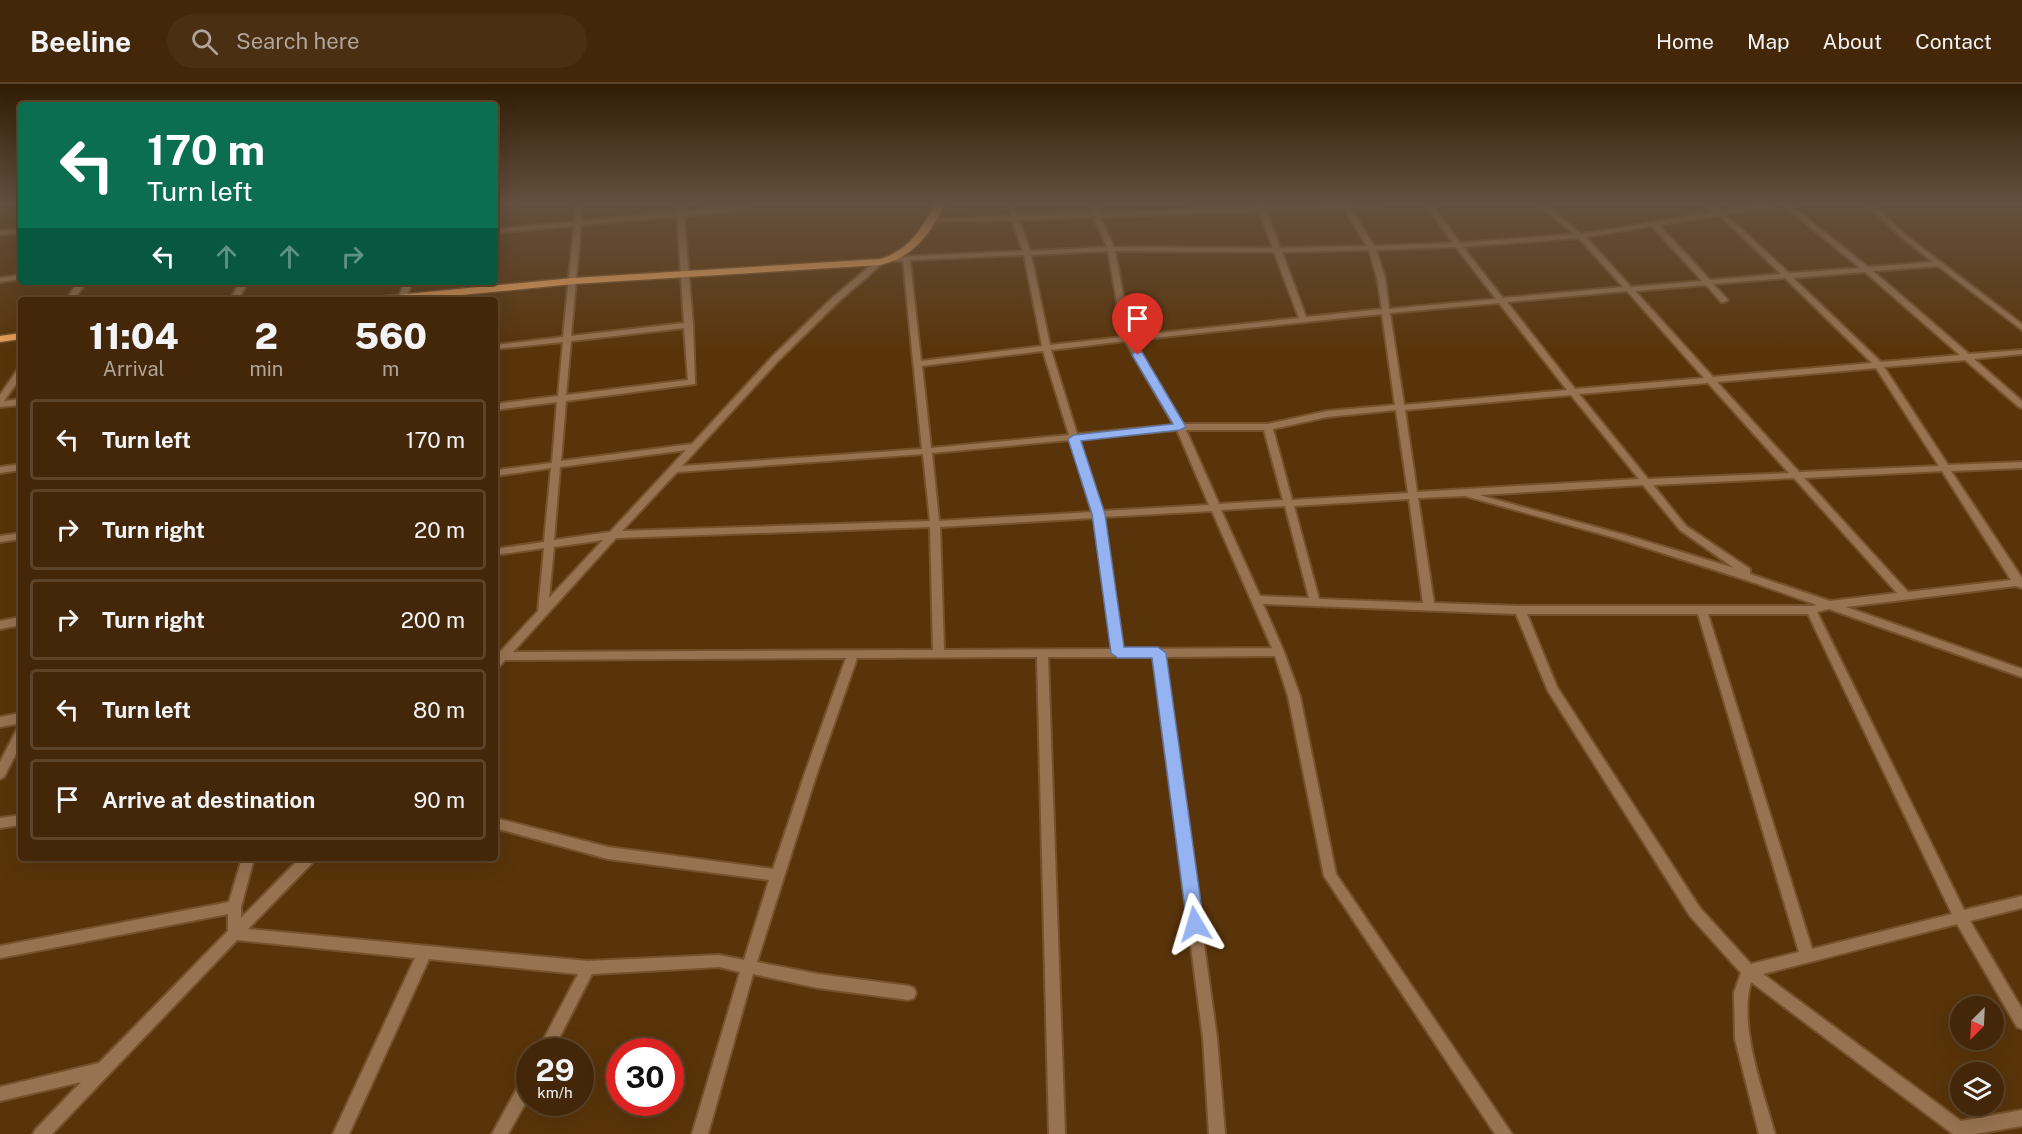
<!DOCTYPE html>
<style>
:root{--surface:#432708;--page:#4a2f12;--text:#f1f3f6;--muted:#afa59c;--line:#5b4429}
body{margin:0;font-family:"Public Sans",sans-serif;background:var(--page);color:var(--text);height:100vh;display:flex;flex-direction:column;font-size:22px;white-space:nowrap}
*{box-sizing:border-box;margin:0}
p{font-size:20px;color:var(--muted)}
.icon{flex:none;width:33px;height:33px;fill:none;stroke:currentColor;stroke-width:2;stroke-linecap:round;stroke-linejoin:round}
.map{position:relative;flex:1;overflow:hidden}
.sheet{position:absolute;left:18px;top:213px;width:480px;height:564px;display:flex;flex-direction:column;background:var(--surface);border-radius:6px;box-shadow:0 6px 24px #0002,0 0 0 2px var(--line)}
.sheet>*{flex:none}
.banner{position:absolute;left:18px;top:18px;width:480px;height:183px;border-radius:6px;box-shadow:0 6px 24px #0002,0 0 0 2px var(--line);background:#0b6e4f;color:#fff;overflow:hidden}
.needle{width:39px;rotate:204deg}
.fabs{position:absolute;left:1950px;top:912px;display:grid;gap:12px}
.fabs a{display:grid;place-items:center;width:54px;height:54px;border-radius:50%;background:var(--surface);box-shadow:0 6px 24px #0002,0 0 0 2px var(--line);font-size:30px}
.speed{position:absolute;left:516px;top:954px;display:flex;gap:12px;font-size:30px;font-weight:700;text-align:center}
.speed>*{display:grid;place-content:center;width:78px;height:78px;border-radius:50%;background:var(--surface);box-shadow:0 6px 24px #0002,0 0 0 2px var(--line);line-height:1}
.speed small{font-size:15px;font-weight:400}
.speed .limit{border:9px solid #d22;background:#fff;color:#111}
.pin{position:absolute;display:grid;place-items:center;width:51px;height:51px;color:#fff;margin:-62px -26px;border-radius:50% 50% 50% 0;rotate:-45deg;box-shadow:0 0 6px #0007}
.pin .icon{rotate:45deg}
.me{position:absolute;width:66px;margin:-33px;rotate:353deg;stroke-linejoin:round;filter:drop-shadow(0 0 4px #0008)}
.turn{display:flex;align-items:center;gap:21px;height:126px;padding:0 30px;font-size:27px}
.turn .icon{width:78px;height:78px;stroke-width:2.5}
.turn b{display:block;font-size:42px;line-height:51px}
.lanes{display:flex;align-items:center;height:57px;padding:0 30px;background:#0003;justify-content:center;gap:30px;direction:ltr}
.lanes .off{opacity:.35}
.eta{display:flex;justify-content:space-evenly;align-items:center;height:102px;text-align:center}
.eta b{font-size:36px;font-weight:800;line-height:42px}
ul{padding:0;list-style:none}
li{display:flex;align-items:center;gap:18px;height:81px;margin:0 12px 9px;padding:0 18px;border:3px solid var(--line);border-radius:6px}
li div{flex:1}
li b{display:block;font-size:22px}
li em{font-style:normal}
header{display:flex;align-items:center;gap:36px;box-sizing:border-box;height:84px;padding:0 30px;background:var(--surface);border-bottom:2px solid var(--line)}
header strong{font-size:28px}
nav{display:flex;gap:33px;margin-inline-start:auto;font-size:21px}
.search{width:420px;height:54px;background:var(--page);display:flex;align-items:center;gap:15px;box-sizing:border-box;padding:0 21px;border-radius:33px;color:var(--muted);font-size:22px}
.map>svg:first-child{display:block}
</style>
<header>
<strong>Beeline</strong>
<div class="search"><svg class="icon" aria-label="search" viewBox="0 0 24 24"><circle cx="10" cy="10" r="6"/><path d="M15 15l6 6"/></svg>Search here</div>
<nav><a>Home</a><a>Map</a><a>About</a><a>Contact</a></nav>
</header>
<div class="map">
<svg width="2022" height="1050" viewBox="0 0 2022 1050">
<rect width="100%" height="100%" fill="#59340a"/>
<g fill="none" stroke-linecap="round" stroke-linejoin="round">
<defs>
<g id="street">
<path d="M576,120H582L581,137L677,128V120H683L684,127L743,122L746,124L743,126L684,132L693,241L695,300L566,317L561,377L692,360L772,273L831,215L877,176L884,178L837,219L778,277L682,382L922,365L903,177H893L889,175L893,173L1023,167L1012,136L929,138L928,137L931,135L1011,132L1007,120H1013L1017,132L1093,129L1096,120H1102L1100,129L1258,123L1257,120H1263L1264,122L1387,120L1384,122L1350,123L1374,162L1453,159L1426,120H1432L1460,159L1574,150L1537,120H1544L1582,150L1714,128L1703,120H1710L1721,127L1765,120H1779L1776,122L1725,130L1789,189L1860,184L1782,120H1789L1868,183L1933,178L1900,152L1866,120H1873L1904,150L2022,240V246L1938,182L1873,187L1969,270L2022,266V270L1974,275L2022,317V324L2019,323L1965,276L1884,283L1948,381L2022,378V384L1951,387L2022,494V504L2016,502L1846,523L2022,585V593L1829,525L1817,528L1964,826L2022,812V824L1970,837L2022,925V945L2017,943L1957,840L1763,890L1961,1037L2022,1026V1042L1975,1050H1953L1751,898C1738,941 1763,1007 1775,1050H1759L1735,955L1734,909L1741,889L1690,832L1548,607L1516,530L1263,520L1284,568L1300,612L1336,790L1512,1050H1495L1324,792L1288,612L1275,572L1164,573L1217,954L1225,1050H1209L1203,954L1153,573H1048L1065,1050H1049L1037,573L857,574L817,689L757,878L818,890L909,902L914,904L916,909L914,914L909,916L818,904L753,890L708,1050H692L740,888L719,883L592,890L552,968H537L578,890L429,875L349,1050H333L415,874L237,856L52,1050H33L36,1045L81,998L0,1017V1003L99,979L228,847V830L0,874V862L229,818L242,774H254L241,823V834L300,774H314L313,778L248,845L588,877L719,871L744,876L769,796L608,775L495,744V734L608,763L773,785L805,689L846,574L505,576L499,583L495,584V568H500L538,527L544,464L495,471V465L544,458L551,384L495,392V386L552,379L557,318L495,326V320L558,312L563,258L495,265V261L563,253L574,142L495,149V145L574,138ZM1343,124L1367,162L1280,164L1266,126ZM1259,127L1273,164L1114,163L1100,133ZM1719,131L1781,190L1710,196L1659,141ZM677,132L684,239L571,252L581,141ZM1093,133L1107,163L1030,167L1019,136ZM1652,142L1702,197L1631,203L1586,153ZM1579,154L1623,203L1503,214L1463,163ZM1456,163L1496,215L1389,225L1385,194L1376,166ZM1369,166L1377,194L1382,225L1306,233L1282,168ZM1108,167L1123,253L1050,261L1031,171ZM1115,167L1274,168L1299,234L1131,252ZM1024,171L1042,262L921,277L910,176ZM1865,188L1960,271L1881,278L1793,194ZM1785,194L1872,279L1713,293L1635,207L1706,201L1721,218H1724L1728,216L1713,200ZM1627,207L1704,294L1575,305L1507,218ZM1499,219L1567,306L1404,321L1390,229ZM1382,230L1395,321L1327,327L1268,340H1183L1133,256ZM684,244L688,296L566,311L571,257ZM1125,257L1174,341L1077,350L1051,266ZM1043,267L1069,351L931,364L922,282ZM1876,284L1939,382L1799,388L1717,298ZM1708,299L1789,389L1648,395L1579,310ZM1571,311L1639,395L1417,408L1405,326ZM1396,326L1408,409L1292,416L1273,345L1327,333ZM1177,346L1209,421L1102,427L1079,355ZM1186,346H1264L1283,416L1219,420ZM1070,356L1092,428L939,437L932,369ZM686,366L610,448L554,456L560,383ZM923,370L930,437L622,447L677,388ZM1942,387L2011,496L1908,508L1804,394ZM1794,394L1897,509L1830,517L1750,490V485L1686,442L1653,401ZM1643,401L1680,446L1734,484L1625,451L1479,411ZM1465,412L1619,455L1752,498L1817,521L1811,522H1520L1434,519L1418,414ZM1409,415L1423,519L1319,515L1294,422ZM1285,422L1309,514L1260,512L1221,426ZM1212,427L1272,564L1123,565L1103,433ZM1094,434L1112,565L944,566L940,443ZM930,443L933,566L513,568L616,454ZM603,456L549,514L554,463ZM1527,530H1698L1799,868L1751,880L1700,824L1557,603ZM1708,530H1808L1952,830L1812,865Z"/>
<polygon points="21,145 21,149 0,151 0,147"/>
<polygon points="21,191 21,195 0,198 0,194"/>
<polygon points="78,198 86,198 74,216 66,216"/>
<polygon points="240,198 248,198 238,216 230,216"/>
<polygon points="404,198 412,198 406,216 398,216"/>
<polygon points="18,285 21,285 21,293 4,317 21,315 21,321 0,323 0,311"/>
<polygon points="21,380 21,386 0,389 0,383"/>
<polygon points="21,449 21,455 0,458 0,452"/>
<polygon points="21,533 21,541 0,545 0,537"/>
<polygon points="21,629 21,639 0,643 0,633"/>
<polygon points="21,643 21,660 4,693 0,695 0,678 17,645"/>
<polygon points="21,731 21,741 0,744 0,734"/>
<polygon points="530,988 530,1011 508,1050 492,1050 525,990"/>
</g>
<g id="primary">
<path d="M935,120H945C930,150 914,173 880,181L573,200L410,216H371L376,213L573,194L880,175C908,167 922,145 935,120Z"/>
<polygon points="21,249 21,255 0,258 0,252"/>
</g>
</defs>
<!-- street casing -->
<use href="#street" stroke="#75522b" stroke-width="4"/>
<!-- primary casing -->
<use href="#primary" stroke="#75522b" stroke-width="3"/>
<!-- street -->
<use href="#street" fill="#987352" fill-rule="evenodd"/>
<!-- primary -->
<use href="#primary" fill="#f0a55d" fill-rule="evenodd"/>
</g>
<!-- sky -->
<linearGradient id="sky" x2="0" y2="1"><stop stop-color="#311d06"/><stop offset="0.45" stop-color="#64503e"/><stop offset="1" stop-color="#64503e" stop-opacity="0"/></linearGradient>
<rect width="2022" height="267" fill="url(#sky)"/>
<!-- route -->
<polygon fill="#95b2f1" stroke="#61749d" stroke-width="1.5" points="1134,268 1142,268 1186,343 1180,346 1081,357 1105,430 1124,563 1158,563 1166,569 1204,840 1202,845 1195,848 1189,845 1187,840 1152,574 1118,574 1111,569 1092,430 1068,355 1074,351 1173,340 1132,271"/>
</svg>
<div class="fabs">
<a><svg class="needle" viewBox="-14 -14 28 28"><path d="M0-13l5 13h-10z" fill="#e53935"/><path d="M0 13l5-13h-10z" fill="#afa59c"/></svg></a>
<a><svg class="icon" aria-label="layers" viewBox="0 0 24 24"><path d="M12 4l9 5-9 5-9-5zM3 14l9 5 9-5"/></svg></a>
</div>
<div class="speed"><div>29<small>km/h</small></div><div class="limit">30</div></div>
<div class="pin" style="left:1138px;top:271px;background:#d93025"><svg class="icon" aria-label="arrive" viewBox="0 0 24 24"><path d="M6 21V4h12l-3 4 3 4H6"/></svg></div>
<svg class="me" style="left:1195px;top:840px" viewBox="-20 -20 40 40"><path d="M0-17L14 15 0 8-14 15z" fill="#95b2f1" stroke="#fff" stroke-width="4"/></svg>
<div class="banner">
<div class="turn"><svg class="icon" aria-label="left" viewBox="0 0 24 24"><path d="M17 20v-9H6M10 6l-5 5 5 5"/></svg><div><b>170 m</b>Turn left</div></div>
<div class="lanes"><svg class="icon" aria-label="left" viewBox="0 0 24 24"><path d="M17 20v-9H6M10 6l-5 5 5 5"/></svg><svg class="icon off" aria-label="ahead" viewBox="0 0 24 24"><path d="M12 20V5M6 11l6-6 6 6"/></svg><svg class="icon off" aria-label="ahead" viewBox="0 0 24 24"><path d="M12 20V5M6 11l6-6 6 6"/></svg><svg class="icon off" aria-label="right" viewBox="0 0 24 24"><path d="M7 20v-9h11M14 6l5 5-5 5"/></svg></div>
</div>
<section class="sheet">
<div class="eta">
<div><b>11:04</b><p>Arrival</p></div>
<div><b>2</b><p>min</p></div>
<div><b>560</b><p>m</p></div>
</div>
<ul>
<li><svg class="icon" aria-label="left" viewBox="0 0 24 24"><path d="M17 20v-9H6M10 6l-5 5 5 5"/></svg><div><b>Turn left</b></div><em>170 m</em></li>
<li><svg class="icon" aria-label="right" viewBox="0 0 24 24"><path d="M7 20v-9h11M14 6l5 5-5 5"/></svg><div><b>Turn right</b></div><em>20 m</em></li>
<li><svg class="icon" aria-label="right" viewBox="0 0 24 24"><path d="M7 20v-9h11M14 6l5 5-5 5"/></svg><div><b>Turn right</b></div><em>200 m</em></li>
<li><svg class="icon" aria-label="left" viewBox="0 0 24 24"><path d="M17 20v-9H6M10 6l-5 5 5 5"/></svg><div><b>Turn left</b></div><em>80 m</em></li>
<li><svg class="icon" aria-label="arrive" viewBox="0 0 24 24"><path d="M6 21V4h12l-3 4 3 4H6"/></svg><div><b>Arrive at destination</b></div><em>90 m</em></li>
</ul>
</section>
</div>
